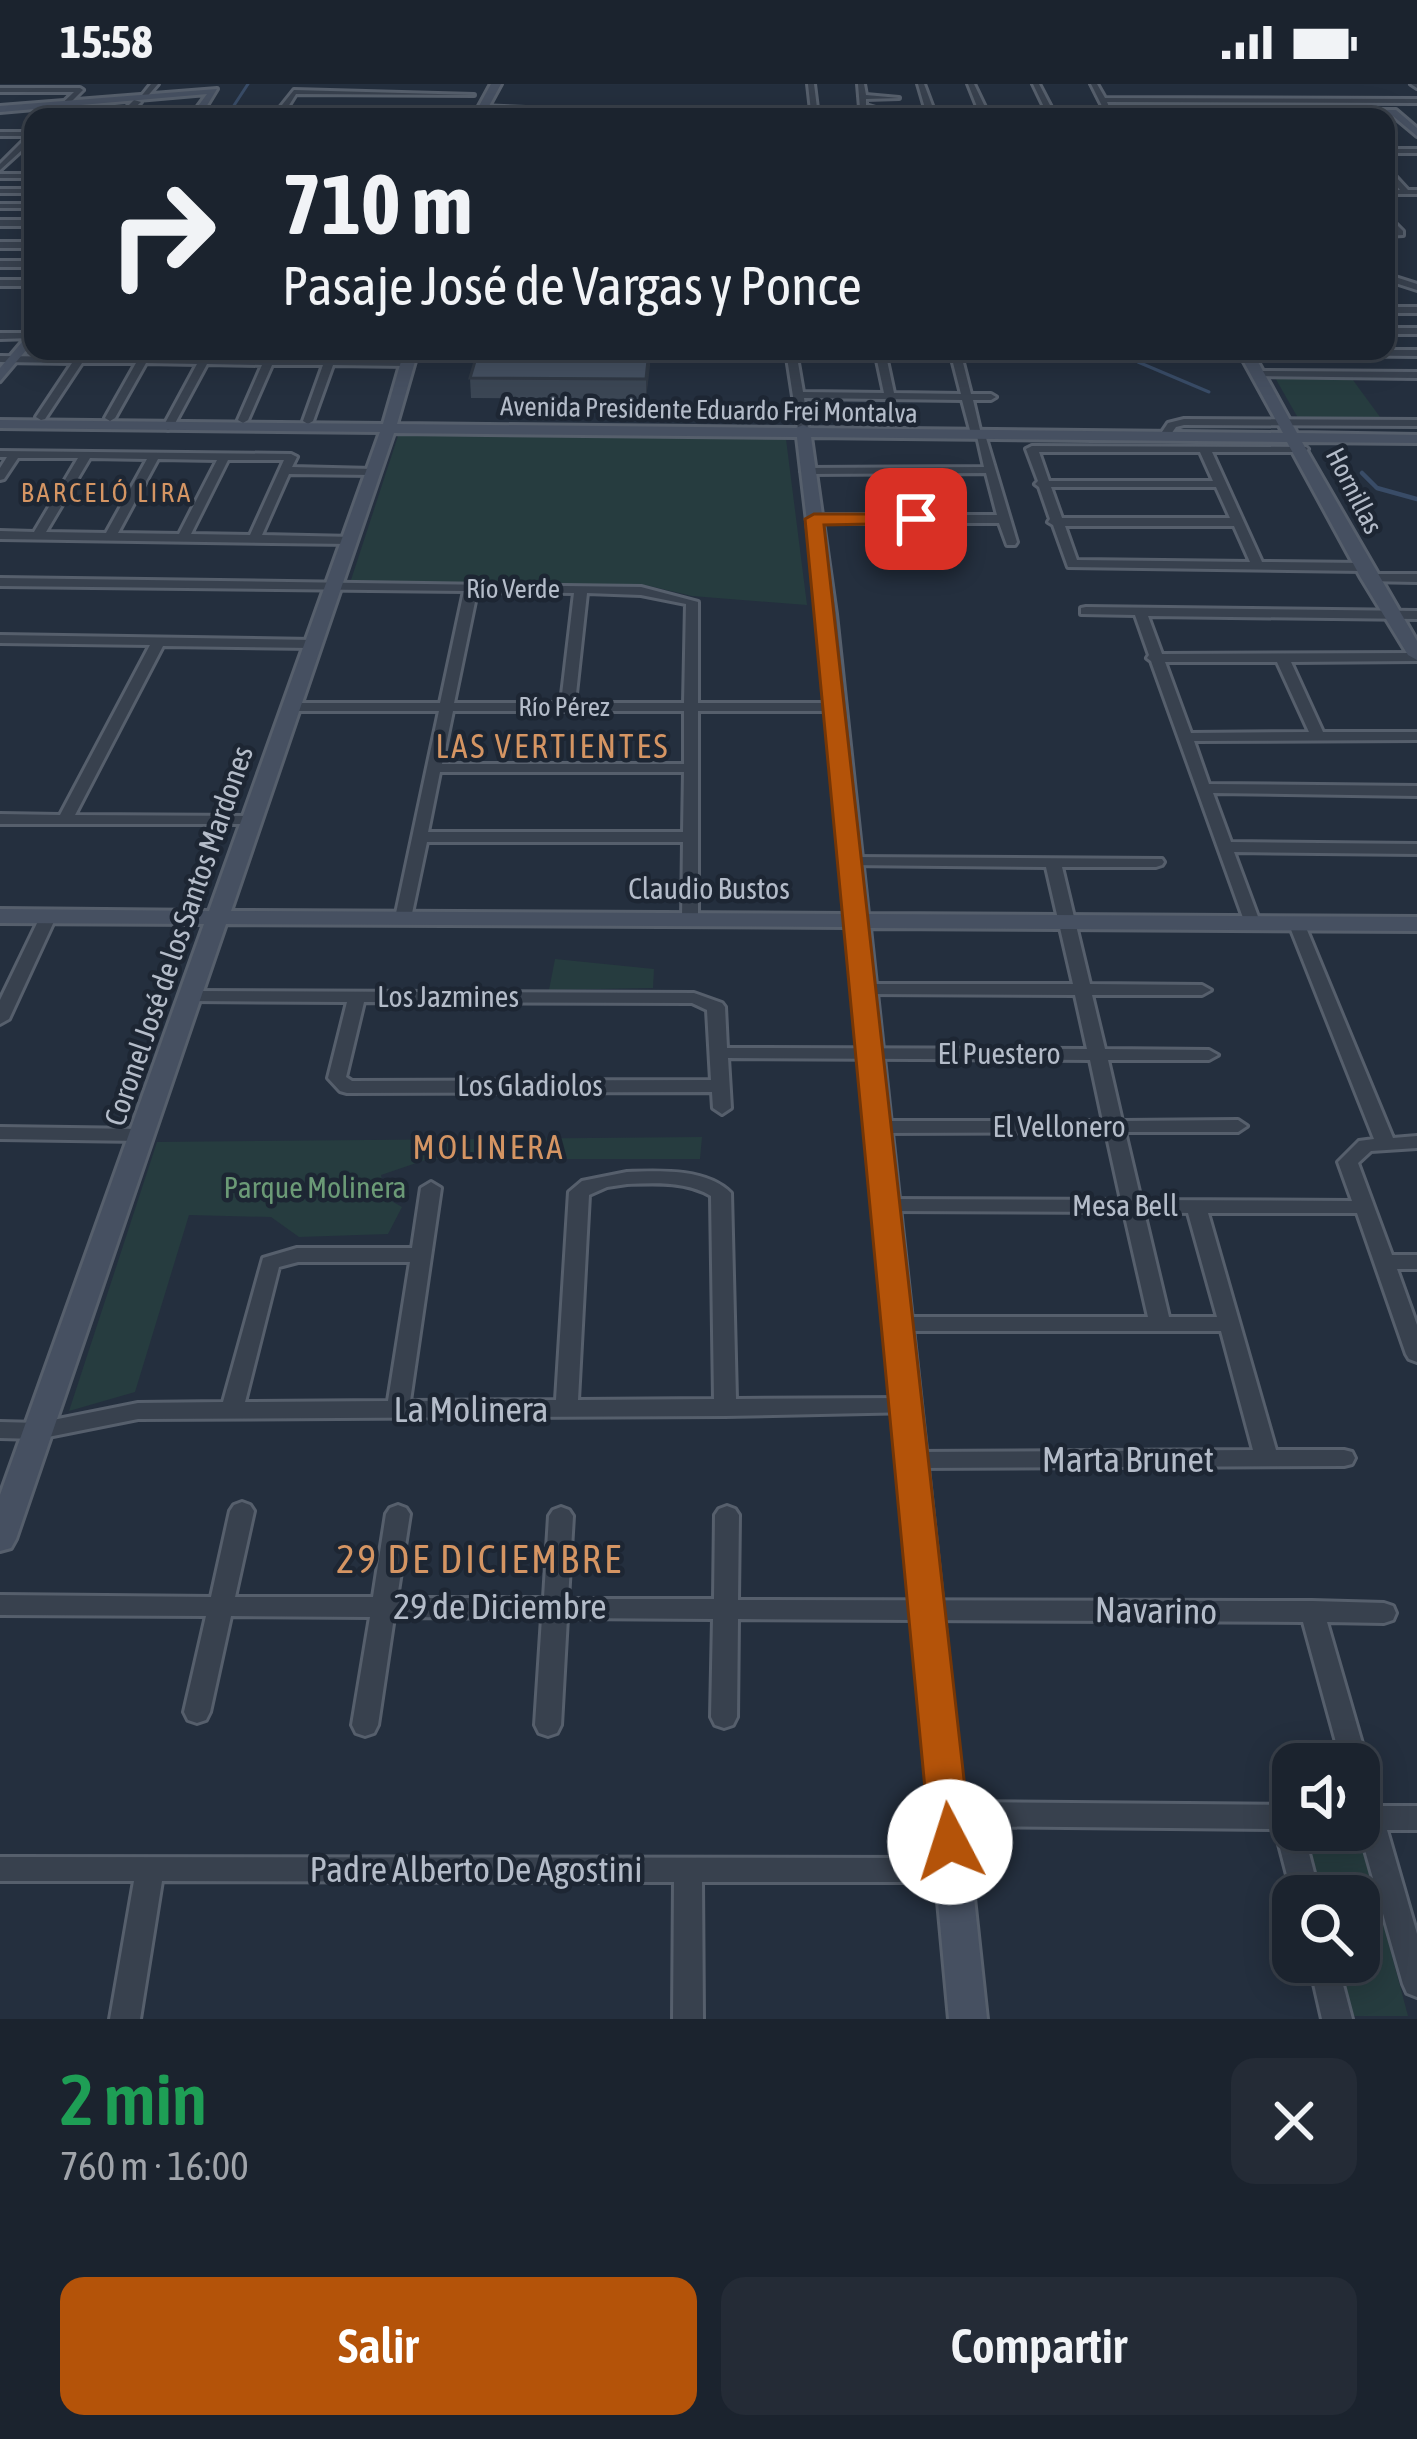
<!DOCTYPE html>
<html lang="es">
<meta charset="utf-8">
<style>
:root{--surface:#1b232e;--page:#242b36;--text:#f1f3f6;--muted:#a0a4aa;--line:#39404a;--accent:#b45309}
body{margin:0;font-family:"Asap Condensed",sans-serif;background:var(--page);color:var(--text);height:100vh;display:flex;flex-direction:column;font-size:45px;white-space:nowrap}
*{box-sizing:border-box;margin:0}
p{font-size:39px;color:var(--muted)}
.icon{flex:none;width:66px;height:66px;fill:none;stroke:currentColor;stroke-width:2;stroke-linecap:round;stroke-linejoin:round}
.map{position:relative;height:1935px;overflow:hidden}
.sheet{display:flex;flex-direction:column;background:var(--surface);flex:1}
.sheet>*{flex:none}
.banner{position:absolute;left:24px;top:24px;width:1371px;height:252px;border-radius:24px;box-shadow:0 6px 30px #0003,0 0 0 3px var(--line);background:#1b232e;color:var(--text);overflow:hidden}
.controls{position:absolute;left:1272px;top:1659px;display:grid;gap:24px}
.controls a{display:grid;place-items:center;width:108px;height:108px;border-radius:24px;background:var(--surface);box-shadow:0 6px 30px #0003,0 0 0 3px var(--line);font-size:60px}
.pin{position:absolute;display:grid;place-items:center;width:102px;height:102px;color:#fff;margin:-51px;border-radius:24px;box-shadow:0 6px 18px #0006}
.me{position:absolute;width:132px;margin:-66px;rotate:355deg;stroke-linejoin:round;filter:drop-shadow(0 0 9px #0008)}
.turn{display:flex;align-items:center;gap:42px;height:252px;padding:0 60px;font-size:54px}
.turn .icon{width:156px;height:156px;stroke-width:2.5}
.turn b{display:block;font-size:84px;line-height:102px}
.round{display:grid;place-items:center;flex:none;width:126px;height:126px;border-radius:24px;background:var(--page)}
.summary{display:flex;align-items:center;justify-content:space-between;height:204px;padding:0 60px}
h1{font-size:72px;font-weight:600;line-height:90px;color:#1e9e55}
.cta{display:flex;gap:24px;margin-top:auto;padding:24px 60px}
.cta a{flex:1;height:138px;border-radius:24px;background:var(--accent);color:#fff;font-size:48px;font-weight:600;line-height:138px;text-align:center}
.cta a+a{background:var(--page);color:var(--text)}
.status{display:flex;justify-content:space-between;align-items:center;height:84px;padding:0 60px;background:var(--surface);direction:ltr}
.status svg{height:33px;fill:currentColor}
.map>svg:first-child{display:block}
</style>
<div class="status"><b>15:58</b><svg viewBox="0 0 49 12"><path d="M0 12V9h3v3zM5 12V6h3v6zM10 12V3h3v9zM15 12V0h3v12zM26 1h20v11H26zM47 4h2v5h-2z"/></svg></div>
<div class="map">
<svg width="1417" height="1935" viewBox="0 0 1417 1935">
<rect width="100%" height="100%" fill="#242f3e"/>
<!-- green -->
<g fill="#263c3f">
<polygon points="1274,292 1350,292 1380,333 1298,334"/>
<polygon points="399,349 786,355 807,521 692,512 645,501 350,499"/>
<polygon points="555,875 654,885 653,904 549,906"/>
<polygon points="702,1053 700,1075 428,1075 381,1091 386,1114 402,1123 388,1150 299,1153 271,1133 189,1131 135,1308 69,1327 157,1058"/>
<polygon points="1306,1746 1359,1747 1408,1932 1350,1932 1337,1878 1359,1878 1359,1812 1322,1812"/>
</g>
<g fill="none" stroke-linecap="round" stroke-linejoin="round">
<!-- stream-far1 -->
<g stroke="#394c67" stroke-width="3">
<polyline points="231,26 248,0"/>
<polyline points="1129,267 1138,278 1209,308"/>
</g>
<!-- stream -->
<polyline stroke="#394c67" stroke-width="4.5" points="1362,389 1377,404 1417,415"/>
<defs>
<g id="street">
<polygon points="151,0 158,0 145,15 139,15"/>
<polygon points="808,0 814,0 817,24 849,33 811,27"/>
<polygon points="858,0 864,0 866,11 899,14 866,15 866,21 876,24 925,24 918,0 924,0 933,24 978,25 968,0 974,0 986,25 1045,25 1033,0 1039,0 1052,25 1104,26 1091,0 1097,0 1105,14 1417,15 1417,19 1107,18 1112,30 934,29 936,33 928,33 927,29 876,28 860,24"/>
<polygon points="1411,0 1417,0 1417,4"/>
<polygon points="0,4 80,4 83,6 56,33 48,33 74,8 0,8"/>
<polygon points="294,6 474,11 296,10 286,26 477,25 480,22 742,33 482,26 479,29 195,28 278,26"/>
<polygon points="134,16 141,18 125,33 117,33"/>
<polygon points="0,48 33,48 33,56 0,86 0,80 28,52 0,52"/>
<rect x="1386" y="65" width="31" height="4"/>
<polygon points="1386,82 1408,106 1417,106 1417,110 1386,110 1386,106 1400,106 1386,89"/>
<rect x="0" y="90" width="33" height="4"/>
<rect x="0" y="105" width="33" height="4"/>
<rect x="0" y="120" width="33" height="4"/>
<polygon points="1386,130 1403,147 1403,151 1386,152 1386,146 1393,146 1386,138"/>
<rect x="0" y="136" width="33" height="6"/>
<rect x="0" y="158" width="33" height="6"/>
<rect x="0" y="177" width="33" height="6"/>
<polygon points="1386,190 1417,200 1417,206 1386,196"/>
<rect x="0" y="196" width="33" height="6"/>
<rect x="1386" y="223" width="31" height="6"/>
<rect x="1386" y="244" width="31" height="6"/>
<polygon points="0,249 31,249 33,254 0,255"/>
<polygon points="1386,266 1417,266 1417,272 1318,271 1313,268"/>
<polygon points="268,267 276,267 275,275 325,275 332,268 337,271 335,275 407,276 412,279 407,282 333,281 313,337 308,340 303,337 323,281 272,281 248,336 243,339 238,336 262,281 207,280 173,343 168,346 163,343 197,280 146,279 115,334 110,337 105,334 136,279 82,279 45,335 41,336 36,333 72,279 0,278 0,272 76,273 81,269 85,273 140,273 146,268 151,271 150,273 200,274 206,270 210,274 265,275"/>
<polygon points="786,267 796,267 803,308 884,309 875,267 885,267 894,309 961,310 950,267 960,267 971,310 991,310 996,313 991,316 973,316 980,346 975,349 970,346 962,316 804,314 808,345 803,348 798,345"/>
<polygon points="1259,287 1417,288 1417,294 1255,292 1254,290"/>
<polygon points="1184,335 1417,336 1417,342 1184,341 1176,343 1171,350 1162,348 1168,339"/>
<polygon points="977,352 986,354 1017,458 1015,461 1007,461 999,439 814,439 808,435 814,431 909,431 902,404 908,401 914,404 921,431 997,431 986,389 807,390 801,387 807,384 984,383"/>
<path d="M1032,362L1306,363L1308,365L1302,368H1212L1262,478L1363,479L1369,483L1363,487L1068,483L1053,441L1048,438L1050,435L1039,403L1035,400L1038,397L1026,365ZM1039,368H1200L1213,397H1049ZM1051,403H1216L1230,434H1062ZM1065,442H1234L1250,478L1077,476Z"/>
<path d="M0,367L291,370L297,373L292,383L373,385L379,388L373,391L289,390L262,451L354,453L356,456L350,460L0,455V447L34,448L78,374H18L4,395L0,396V384L7,373H0ZM90,374L147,375L106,449L46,448ZM158,375L217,376L179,450L118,449ZM228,376H284L250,451L191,450Z"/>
<polygon points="1369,490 1417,490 1417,498 1365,497 1363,494"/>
<path d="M0,494L641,503L698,518V619H836L843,623L836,627H698V836L696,839H684L682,836L683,758H427L411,834L403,839L395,834L439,627H291L284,623L291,619H440L464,507L0,502ZM477,508L574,509L561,619H454ZM587,509L641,511L686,520L684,619H575ZM453,627H684V680H442ZM440,688H684L683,748H428Z"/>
<path d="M1086,523L1417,527V535L1148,532L1162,570L1417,569V577L1291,578L1323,648H1417V656L1194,657L1209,700L1417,702V712L1213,709L1231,758L1417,760V770L1234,768L1260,838L1258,842H1246L1151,577L1147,574L1149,571L1135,531L1081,530V524ZM1165,578H1277L1309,648L1191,649Z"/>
<polygon points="0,551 313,556 320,560 313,564 163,562 75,731 251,732 256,734 256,740 0,740 0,730 60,731 150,561 0,559"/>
<path d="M852,773L1162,775L1164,778L1162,781L1156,783H1062L1090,900L1202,901L1211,906L1202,911H1092L1105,965L1209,966L1218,971L1209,976H1108L1122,1037L1238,1036L1247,1042L1238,1048H1125L1141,1116L1352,1117L1338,1078L1359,1057L1374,1055L1288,838L1290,834H1302L1393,1054L1417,1052V1064L1371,1067L1358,1079L1392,1171H1417V1185H1397L1417,1241V1278L1409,1275L1406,1270L1357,1129H1208L1276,1366H1344L1352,1368L1355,1374L1352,1380L1344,1382L912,1384L904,1382L901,1376L904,1370L912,1368L1253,1366L1221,1247H898L891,1245L887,1240L891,1235L898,1233H1148L1124,1128L886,1127L876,1121L886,1115L1121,1116L1106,1048L879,1049L870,1043L879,1037H1103L1090,976L728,974L731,1024L722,1030L713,1024L712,1008L347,1009L340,1007L328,994L347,918L190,917L181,912L190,907L694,909L722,919L725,923L727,964L1087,965L1075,911L865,910L856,905L865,900H1073L1046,783L846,781L844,778L846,775ZM364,918L692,919L707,926L711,996L352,997L346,993ZM1144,1128L1188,1129L1217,1233H1169Z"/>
<polygon points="48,828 56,833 9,935 0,940 0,916 40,833"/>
<polygon points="0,1043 141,1045 150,1051 141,1057 0,1055"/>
<path d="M627,1088C660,1087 706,1084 731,1109L736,1315L907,1314L915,1316L918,1322L915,1328L725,1332L138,1335L38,1355L0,1354V1338L38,1339L138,1319L223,1318L263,1174L297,1164H412L421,1104L431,1098L441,1104L410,1317L556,1316L569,1108L582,1097ZM627,1100C655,1099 686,1097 711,1112L714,1315L578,1316L589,1111L607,1103ZM298,1178H410L388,1317L245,1318L279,1183Z"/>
<polygon points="242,1418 250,1421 254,1427 235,1513 373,1513 386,1430 390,1424 398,1421 406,1424 410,1430 397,1514 544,1514 549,1432 553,1426 561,1423 569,1426 573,1432 568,1515 714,1515 715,1431 719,1425 727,1422 735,1425 739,1431 738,1516 1312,1517 1384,1519 1393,1522 1396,1529 1393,1536 1384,1539 1327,1538 1368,1680 1366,1685 1372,1694 1380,1722 1417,1722 1417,1746 1387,1746 1417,1850 1417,1913 1407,1909 1403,1900 1359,1745 1359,1680 1342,1680 1303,1538 738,1535 737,1633 733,1641 724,1644 715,1641 711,1633 713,1535 567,1534 561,1641 557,1649 548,1652 539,1649 535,1641 542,1534 394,1533 378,1641 374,1649 365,1652 356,1649 352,1641 370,1533 231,1532 210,1628 206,1636 197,1639 188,1636 184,1628 206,1532 0,1531 0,1511 211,1513 230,1427 234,1421"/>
<polygon points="948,1718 1293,1721 1293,1746 1303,1746 1320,1812 1293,1814 1275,1745 948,1742 939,1738 935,1730 939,1722"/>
<polygon points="0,1773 953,1774 963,1777 967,1786 963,1795 953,1798 702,1798 703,1935 673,1935 674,1798 162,1797 140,1935 110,1935 134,1797 0,1797"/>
<polygon points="1309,1878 1337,1878 1352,1935 1322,1935"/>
</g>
<g id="secondary">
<polygon points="491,0 501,0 483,33 473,33"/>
<polygon points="217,5 200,33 190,33 207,10 0,28 0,22"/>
<polygon points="1109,25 1396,26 1417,44 1417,52 1393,32 1107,33 1104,28"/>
<polygon points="33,245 33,258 0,297 0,284"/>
<path d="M404,267H418L397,340L796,344L803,341L810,344L1283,349L1238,267H1252L1297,349L1417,351V359L1302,358L1417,557V576L1408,571L1361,494L1287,358L811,353L836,530L868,830L1417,833V847L870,844L987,1935H949L847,843L226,840L16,1455L11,1464L0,1467V1411L204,840L0,839V825L209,827L380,348L0,344V336L383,340ZM394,349L797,353L818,530L846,830L231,827Z"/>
</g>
</defs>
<!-- street casing -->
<use href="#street" stroke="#565f6c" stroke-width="6"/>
<!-- secondary casing -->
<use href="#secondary" stroke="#565f6c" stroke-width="6"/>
<!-- street -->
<use href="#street" fill="#38414e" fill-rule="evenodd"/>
<!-- secondary -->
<use href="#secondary" fill="#465061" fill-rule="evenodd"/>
</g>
<!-- wall -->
<polygon fill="#3b4654" points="650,267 646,315 471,314 470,294"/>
<!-- shaded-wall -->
<polygon fill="#303945" points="650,267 650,282 646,315 646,295"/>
<!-- building -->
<polygon fill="#455162" stroke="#303945" stroke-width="3" points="478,267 649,267 646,295 470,294"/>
<!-- route -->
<polygon fill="#b45309" stroke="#753606" stroke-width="3" points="916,430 922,431 922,439 824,441 971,1758 965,1771 950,1776 936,1771 930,1758 805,435 814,430"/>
<g text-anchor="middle" stroke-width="9" stroke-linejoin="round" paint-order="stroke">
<!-- far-street labels -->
<g font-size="27" fill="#b4bcc9" stroke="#1d2633">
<text transform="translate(709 326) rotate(1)" y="9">Avenida Presidente Eduardo Frei Montalva</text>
<text transform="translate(1354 407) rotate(63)" y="9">Hornillas</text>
<text x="513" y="514">Río Verde</text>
<text x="564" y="632">Río Pérez</text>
</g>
<!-- far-neighbourhood labels -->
<g font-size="27" letter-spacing="3" fill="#d59563" stroke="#1d2633">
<text x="107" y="418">BARCELÓ LIRA</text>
</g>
<!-- street labels -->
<g font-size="30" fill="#b4bcc9" stroke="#1d2633">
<text x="709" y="815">Claudio Bustos</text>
<text transform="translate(179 852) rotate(-71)" y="10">Coronel José de los Santos Mardones</text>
<text x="448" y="923">Los Jazmines</text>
<text x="999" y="980">El Puestero</text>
<text x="530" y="1012">Los Gladiolos</text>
<text x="1059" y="1053">El Vellonero</text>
<text x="1125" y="1132">Mesa Bell</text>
</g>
<!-- park labels -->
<g font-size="30" fill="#6b9a76" stroke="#1d2633">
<text x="315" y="1114">Parque Molinera</text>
</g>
<!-- neighbourhood labels -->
<g font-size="33" letter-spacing="3" fill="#d59563" stroke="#1d2633">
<text x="553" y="674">LAS VERTIENTES</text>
<text x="489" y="1075">MOLINERA</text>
</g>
<!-- near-street labels -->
<g font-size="36" fill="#b4bcc9" stroke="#1d2633">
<text x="471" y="1338">La Molinera</text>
<text x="1128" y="1388">Marta Brunet</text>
<text x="500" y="1535">29 de Diciembre</text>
<text transform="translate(1156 1526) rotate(1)" y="13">Navarino</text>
<text x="476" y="1798">Padre Alberto De Agostini</text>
</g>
<!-- near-neighbourhood labels -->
<g font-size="39" letter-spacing="3" fill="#d59563" stroke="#1d2633">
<text x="480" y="1489">29 DE DICIEMBRE</text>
</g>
</g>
</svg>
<div class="controls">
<a><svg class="icon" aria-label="sound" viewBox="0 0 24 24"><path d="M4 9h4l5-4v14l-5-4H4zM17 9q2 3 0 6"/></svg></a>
<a><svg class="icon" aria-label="search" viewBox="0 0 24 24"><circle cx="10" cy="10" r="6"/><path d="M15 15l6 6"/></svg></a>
</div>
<div class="pin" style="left:916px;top:435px;background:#d93025"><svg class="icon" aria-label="arrive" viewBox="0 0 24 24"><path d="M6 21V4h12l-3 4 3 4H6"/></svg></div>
<svg class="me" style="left:950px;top:1758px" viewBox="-20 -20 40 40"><circle r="19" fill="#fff"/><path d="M0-13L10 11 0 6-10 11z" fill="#b45309"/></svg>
<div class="banner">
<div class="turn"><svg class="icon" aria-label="right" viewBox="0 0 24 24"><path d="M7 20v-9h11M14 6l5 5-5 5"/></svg><div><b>710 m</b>Pasaje José de Vargas y Ponce</div></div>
</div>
</div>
<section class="sheet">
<div class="summary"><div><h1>2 min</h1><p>760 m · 16:00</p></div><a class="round"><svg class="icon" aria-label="close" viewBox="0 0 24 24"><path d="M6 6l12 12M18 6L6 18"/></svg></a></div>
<div class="cta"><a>Salir</a><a>Compartir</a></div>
</section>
